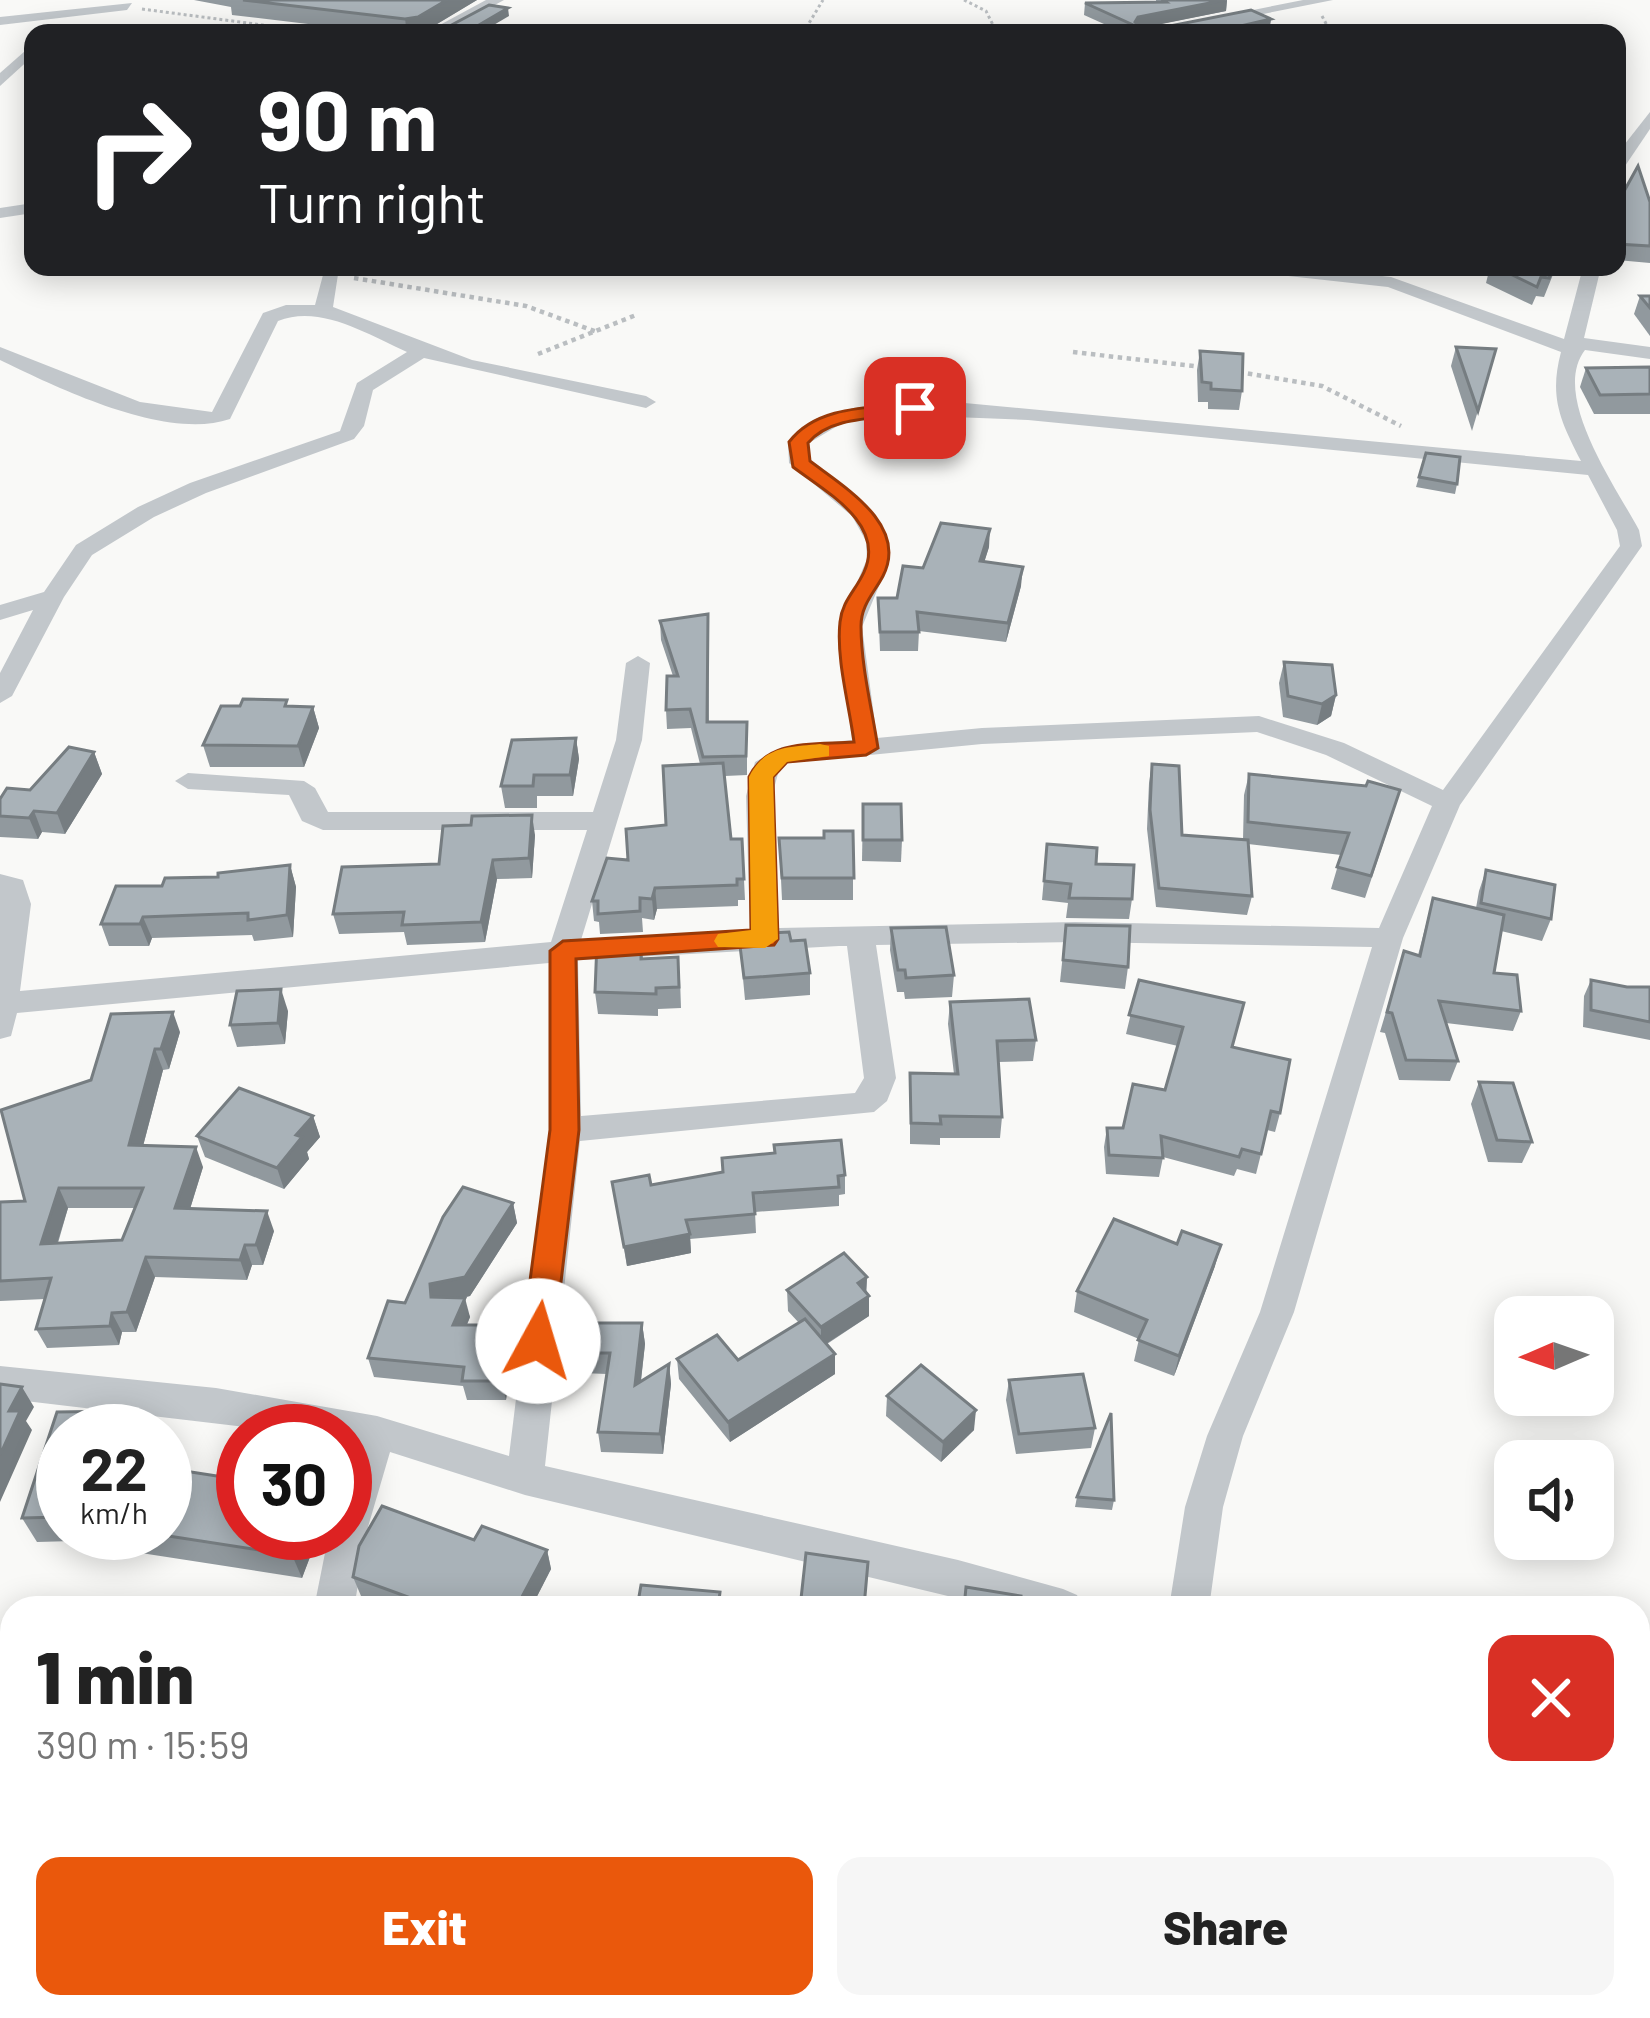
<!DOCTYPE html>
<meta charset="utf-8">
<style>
:root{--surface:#fff;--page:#f6f6f6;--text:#222;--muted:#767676;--accent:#ea580c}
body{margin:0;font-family:Barlow,sans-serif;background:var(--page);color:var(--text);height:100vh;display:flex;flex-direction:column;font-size:45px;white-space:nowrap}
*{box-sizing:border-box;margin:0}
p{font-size:39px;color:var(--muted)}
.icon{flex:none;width:66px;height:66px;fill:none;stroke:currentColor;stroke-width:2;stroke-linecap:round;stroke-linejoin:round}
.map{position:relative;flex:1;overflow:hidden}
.panel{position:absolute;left:0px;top:1596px;width:1650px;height:423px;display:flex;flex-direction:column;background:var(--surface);border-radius:36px 36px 0 0;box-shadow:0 6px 30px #0003}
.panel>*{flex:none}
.guide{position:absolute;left:24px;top:24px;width:1602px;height:252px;border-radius:24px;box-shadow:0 6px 30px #0003;background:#202124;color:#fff;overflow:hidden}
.needle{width:78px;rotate:268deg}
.buttons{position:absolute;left:1494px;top:1296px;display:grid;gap:24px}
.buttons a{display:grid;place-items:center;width:120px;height:120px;border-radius:24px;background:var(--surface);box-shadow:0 6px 30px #0003;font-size:60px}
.speed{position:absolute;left:36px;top:1404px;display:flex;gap:24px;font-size:60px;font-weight:700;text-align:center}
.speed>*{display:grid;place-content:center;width:156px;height:156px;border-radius:50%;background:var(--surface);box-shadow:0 6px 30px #0003;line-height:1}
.speed small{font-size:30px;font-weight:400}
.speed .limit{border:18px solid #d22;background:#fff;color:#111}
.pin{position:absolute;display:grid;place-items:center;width:102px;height:102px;color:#fff;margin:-51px;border-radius:24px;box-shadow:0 6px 18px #0006}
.me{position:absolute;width:132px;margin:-66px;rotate:6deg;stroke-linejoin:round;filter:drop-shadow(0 0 9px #0008)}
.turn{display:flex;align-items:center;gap:42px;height:252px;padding:0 36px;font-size:54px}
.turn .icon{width:156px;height:156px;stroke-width:2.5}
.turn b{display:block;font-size:84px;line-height:102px}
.round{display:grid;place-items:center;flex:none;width:126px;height:126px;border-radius:24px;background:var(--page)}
.overview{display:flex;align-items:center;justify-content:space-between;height:204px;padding:0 36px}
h1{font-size:72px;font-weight:800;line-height:90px}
.primary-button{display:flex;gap:24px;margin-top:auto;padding:24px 36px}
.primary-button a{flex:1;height:138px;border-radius:24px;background:var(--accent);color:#fff;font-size:48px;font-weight:800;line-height:138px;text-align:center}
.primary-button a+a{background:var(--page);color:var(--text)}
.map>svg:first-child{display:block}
</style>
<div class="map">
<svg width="1650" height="2018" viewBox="0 0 1650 2018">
<rect width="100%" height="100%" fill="#f9f9f7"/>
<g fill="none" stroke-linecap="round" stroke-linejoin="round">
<!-- path-far1 -->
<g stroke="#babec1" stroke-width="3" stroke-dasharray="3 3" stroke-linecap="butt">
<polyline points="964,0 986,11 997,33"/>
<polyline points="142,9 323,33"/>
<polyline points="1322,16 1331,33"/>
<polyline points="803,33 823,0"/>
</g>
<!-- path -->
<g stroke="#babec1" stroke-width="4.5" stroke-dasharray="4.5 4.5" stroke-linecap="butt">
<polyline points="354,278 526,306 597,332"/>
<polyline points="1073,352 1202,367"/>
<polyline points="538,354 636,315"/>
<polyline points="1239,372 1322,386 1401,426"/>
</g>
<!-- minor -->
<g fill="#c2c7cb" fill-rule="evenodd">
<polygon points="486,0 504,0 443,33 425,33"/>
<polygon points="1303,0 1333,0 1168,33 1138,33"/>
<polygon points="132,3 127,10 0,25 0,17"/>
<polygon points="33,44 33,56 0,86 0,73"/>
<polygon points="1650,112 1650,129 1623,169 1617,171 1617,154"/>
<polygon points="33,203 33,213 0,218 0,208"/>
<path d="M302,267L339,268L333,307L472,360L646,396L656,402L646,408L424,358L373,390L364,426L354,439L206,493L154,517L92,555L64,597L12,696L0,703V673L33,610L0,620V605L44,592L76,545L138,507L190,483L340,431L357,383L407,352C368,335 321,304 278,321L230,419C166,441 58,388 0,360V347L140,402L212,412L263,313L286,305H315L323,275Z"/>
<path d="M1244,267H1303L1391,277L1564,339L1583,267H1601L1584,338L1650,347V359L1585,350C1550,395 1616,487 1639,530L1642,546L1460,805L1403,938L1294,1312L1243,1436L1223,1507L1209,1608H1169L1185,1507L1207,1436L1260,1312L1372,947L1075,942L876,945L896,1078L887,1101L874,1112L580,1141L545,1466L958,1560L1063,1589L1077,1595L1083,1608H998L525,1495L390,1452L368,1527L354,1608H314L329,1533H345V1477L355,1444L345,1443V1431H279L0,1398V1366L216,1388L377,1416L509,1456L549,1130V963L17,1013L11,1036L0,1039V874L23,880L31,904L20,991L551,942L587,830H323L302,821L289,795L188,789L175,781L188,773L304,781L315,788L328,812H593L616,740L626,663L638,656L650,663L642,740L581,940L750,930L746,796L755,762L782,747L852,740L838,627L867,559L866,541L852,516L789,463L788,442L815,419L853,408L954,402L1581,461C1560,420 1549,397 1561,352L1388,287L1253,272ZM902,415L1028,420L1588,475L1617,530L1620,546L1443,790L1344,743L1259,716L982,728L877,738L862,627L890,559L889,541L867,506L810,461L809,443L844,422ZM1257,732L1326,755L1432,806L1379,928L1075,922L779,928L772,796L780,766L788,763L982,744ZM839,946H847L864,1078L855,1093L581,1116L578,960Z"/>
<polygon points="254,2007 300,2007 299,2018 253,2018"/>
<rect x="1155" y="2007" width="46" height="11"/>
</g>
</g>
<!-- wall -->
<g fill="#91999e" fill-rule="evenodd">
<polygon points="194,0 477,0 422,33 383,33 232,15 231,7"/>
<polygon points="1156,0 1227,0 1226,11 1150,26 1271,19 1269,31 1258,33 1124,33 1084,15 1085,3 1156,2"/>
<polygon points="1650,202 1650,263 1617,260 1617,204"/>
<polygon points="80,267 130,267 123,274 81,270"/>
<polygon points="1490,267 1556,267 1544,297 1536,296 1532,305 1486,283"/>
<polygon points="1640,296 1650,296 1650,336 1634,314"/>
<polygon points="1456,347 1496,349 1472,431 1451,366"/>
<polygon points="1200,351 1242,391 1239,410 1208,409 1208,402 1198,402 1197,370"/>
<polygon points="1650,367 1650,414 1594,414 1580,387 1586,368"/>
<polygon points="1426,453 1457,484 1455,494 1416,487"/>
<polygon points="989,547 984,562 1021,586 1006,642 919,631 918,651 880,651 878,598 897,598 923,568"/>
<polygon points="708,614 709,722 747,722 747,775 725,776 731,839 742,839 745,900 738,900 738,906 657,909 654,920 642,918 643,932 600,934 599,922 594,921 592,901 628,860 666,825 700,764 691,728 667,729 666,710 673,676 661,640 660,621"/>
<polygon points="1284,662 1336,695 1331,716 1317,725 1283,717 1279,683"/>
<polygon points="289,706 313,707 319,728 304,767 210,767 203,745"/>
<polygon points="576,738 579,759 573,796 537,796 537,808 505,808 501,786"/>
<polygon points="94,752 102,774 65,834 42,832 38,839 0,837 0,799 30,790"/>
<polygon points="1152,764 1182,835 1243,840 1244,795 1249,774 1394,811 1365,898 1331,889 1341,855 1248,844 1252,896 1247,915 1156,907 1147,829 1149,783"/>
<polygon points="863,804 902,840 901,862 862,861"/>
<polygon points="853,831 853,900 782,900 779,838 824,838"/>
<polygon points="535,835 532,878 497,879 485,942 407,945 404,932 339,934 333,914 439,864"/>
<polygon points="1047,844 1096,864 1132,899 1129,919 1066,918 1068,903 1042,900"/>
<polygon points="290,865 296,887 293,937 254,941 252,935 152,938 149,946 109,946 101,924 162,886"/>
<polygon points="1486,870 1551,919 1542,941 1501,931 1494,973 1521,1011 1513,1031 1446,1023 1458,1061 1450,1081 1399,1080 1385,1033 1380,1032 1404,951 1418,955 1433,898 1476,908 1479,891"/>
<polygon points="1066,925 1128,967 1125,989 1060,982"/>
<polygon points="891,928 954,975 952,997 905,999 904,992 897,992 890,950"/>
<polygon points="641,939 643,959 680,979 681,1008 658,1009 658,1016 598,1014 595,992"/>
<polygon points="791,941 810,973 810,995 745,1000 740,946"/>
<polygon points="1139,980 1233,1047 1280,1113 1275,1132 1267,1130 1256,1174 1237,1169 1234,1176 1163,1157 1159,1177 1106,1174 1104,1147 1107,1128 1123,1128 1165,1090 1178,1046 1126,1034"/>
<polygon points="1591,980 1627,987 1650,987 1650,1040 1583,1027 1584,996"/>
<polygon points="950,1002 1036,1040 1033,1061 998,1062 1002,1117 1000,1138 940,1138 940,1145 910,1144 910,1073 954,1074 948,1024"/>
<polygon points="288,1011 285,1044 237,1047 230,1025"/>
<path d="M180,1032L169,1069L163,1070L143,1146L203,1167L190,1209L274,1231L263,1265H252L247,1280L155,1277L136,1332H122L119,1345L47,1348L36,1329L45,1299L0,1301V1202L25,1201L91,1080ZM68,1208H135L122,1240L58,1243Z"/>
<polygon points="1479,1082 1532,1142 1522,1163 1488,1162 1471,1104"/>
<polygon points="313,1116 320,1137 307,1152 309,1159 284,1189 205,1157 197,1136"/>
<polygon points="845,1175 845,1194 839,1195 839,1206 755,1212 756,1233 690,1239 691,1253 627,1266 612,1182 651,1185"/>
<polygon points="513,1203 517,1223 470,1296 461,1298 470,1317 467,1325 513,1344 506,1400 467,1400 463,1386 374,1377 368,1358 405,1303"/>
<polygon points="1215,1266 1174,1376 1134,1361 1139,1339 1074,1312 1077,1291"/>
<polygon points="867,1277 866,1292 869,1296 869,1316 827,1344 835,1354 835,1374 730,1442 679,1379 677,1359 738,1360 799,1323 788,1311 787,1290"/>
<polygon points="642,1323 645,1344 641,1381 669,1364 671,1384 663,1454 601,1452 598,1432 607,1374 581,1373 577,1353"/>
<polygon points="1009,1380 1095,1428 1091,1448 1016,1454 1006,1400"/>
<polygon points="887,1396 974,1430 941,1462 886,1416"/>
<polygon points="63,1431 63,1533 165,1533 182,1458 189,1471 243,1533 319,1533 302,1578 115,1549 109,1540 37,1542 22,1518"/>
<polygon points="1077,1497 1114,1500 1112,1510 1075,1507"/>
<polygon points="474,1540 547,1550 551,1569 531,1608 393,1608 361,1596 353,1577"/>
<rect x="0" y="1858" width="12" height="51"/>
<polygon points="1650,1879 1650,2003 1638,2003 1638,1880"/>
<polygon points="1541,2007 1637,2007 1641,2018 1544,2018"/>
</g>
<!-- shaded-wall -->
<g fill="#767d81">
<polygon points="447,0 477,0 422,33 407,33 405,19"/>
<polygon points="1227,0 1226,11 1137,29 1135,22 1138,17"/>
<polygon points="508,8 509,16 480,33 468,33"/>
<polygon points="1271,19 1269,31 1258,33 1235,33 1236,27"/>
<polygon points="990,529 989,547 979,579 980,561"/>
<polygon points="1023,567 1021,586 1006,642 1008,623"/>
<polygon points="1336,695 1331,716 1317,725 1322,704"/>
<polygon points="313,707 319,728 304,767 298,746"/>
<polygon points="576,738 579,759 573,796 570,775"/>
<polygon points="94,752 102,774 65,834 57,813"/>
<polygon points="34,811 42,832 38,839 29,818"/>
<polygon points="532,815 535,835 532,878 529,858"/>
<polygon points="493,860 497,879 485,942 481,922"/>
<polygon points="290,865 296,887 293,937 287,915"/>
<polygon points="655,888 657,909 654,920 652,899"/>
<polygon points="143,917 152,938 149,946 140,924"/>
<polygon points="281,989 288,1011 285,1044 278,1023"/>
<polygon points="173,1012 180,1032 169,1069 161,1049"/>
<polygon points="155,1049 163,1070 138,1165 129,1145"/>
<polygon points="313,1116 320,1137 307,1152 309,1159 284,1189 277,1168 296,1135"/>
<polygon points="196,1147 203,1167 184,1228 175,1208"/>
<polygon points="59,1188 68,1208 51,1263 41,1244"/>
<polygon points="513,1203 517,1223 470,1296 435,1303 431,1297 430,1284"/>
<polygon points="267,1211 274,1231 263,1265 256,1245"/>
<polygon points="690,1234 691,1253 627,1266 624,1247"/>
<polygon points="245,1245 252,1265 247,1280 240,1260"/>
<polygon points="1221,1245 1215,1266 1174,1376 1179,1356"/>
<polygon points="146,1257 155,1277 136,1332 127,1312"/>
<polygon points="867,1277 866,1298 869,1296 869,1316 821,1347 821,1327 858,1283"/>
<polygon points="465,1298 470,1317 458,1344 453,1325"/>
<polygon points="112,1313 122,1332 119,1345 110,1326"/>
<polygon points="642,1323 645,1344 638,1405 635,1385"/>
<polygon points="509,1325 513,1344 506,1400 501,1381"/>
<polygon points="835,1354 835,1374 730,1442 728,1422"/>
<polygon points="669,1364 671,1384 663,1454 660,1434"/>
<polygon points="22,1387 34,1407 26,1421 32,1430 0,1502 0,1455 9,1411"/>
<polygon points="976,1410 974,1430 941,1462 943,1442"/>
<polygon points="123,1411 134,1431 118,1431"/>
<polygon points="300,1533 319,1533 302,1578 292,1555"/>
<polygon points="547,1550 551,1569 531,1608 516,1608"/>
<polygon points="93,2007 109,2007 106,2018 90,2018"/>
<polygon points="496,2007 508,2007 503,2018 491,2018"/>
</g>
<!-- building -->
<g fill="#a9b2b8" stroke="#767d81" stroke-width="3" fill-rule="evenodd">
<polygon points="243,0 447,0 418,17 405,19"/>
<polygon points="1163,0 1225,0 1138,17 1135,22 1139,26 1170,26 1251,10 1271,19 1236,27 1247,33 1151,33 1085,3 1166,2"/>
<polygon points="489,5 508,8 467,32 444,29"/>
<polygon points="1638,166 1650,202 1650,246 1617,244 1617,204"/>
<polygon points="1496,267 1554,267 1549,278 1541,277 1537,287"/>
<polygon points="1640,296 1650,296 1650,308"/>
<polygon points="1456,347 1496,349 1478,411"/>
<polygon points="1200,351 1243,354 1242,391 1211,389 1211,383 1202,382"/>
<polygon points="1650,367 1650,394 1600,395 1586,368"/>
<polygon points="1426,453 1460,457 1457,484 1419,477"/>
<polygon points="941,523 990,529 980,561 1023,567 1008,623 917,612 919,632 880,632 878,598 897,598 903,566 923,568"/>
<polygon points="708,614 707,722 747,722 746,756 703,757 690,709 666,710 667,676 678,676 660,621"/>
<polygon points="1284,662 1332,665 1336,695 1322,704 1288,696"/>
<polygon points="243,699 287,700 285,706 313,707 298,746 203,745 221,706 240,706"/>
<polygon points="576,738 570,775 534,775 533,786 501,786 512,740"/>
<polygon points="69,747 94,752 57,813 34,811 29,818 0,816 0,799 7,788 30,790"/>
<polygon points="723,763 731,839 742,839 744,879 737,879 737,885 655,888 652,899 640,898 640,911 598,914 598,901 592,901 607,858 628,860 626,829 666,825 663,766"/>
<polygon points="1152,764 1179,766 1182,835 1248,840 1252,896 1159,888 1150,810"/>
<polygon points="1249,774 1366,786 1368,781 1400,790 1371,876 1337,867 1349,833 1248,822"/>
<polygon points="863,804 901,804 902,840 863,840"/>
<polygon points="532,815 529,858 493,860 481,922 402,925 404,912 333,914 342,867 439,864 443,826 471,825 472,816"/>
<polygon points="824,831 853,831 854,878 782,878 779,838 824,838"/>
<polygon points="1047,844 1097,848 1096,864 1134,865 1132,899 1069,898 1071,884 1044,881"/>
<polygon points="290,865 287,915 248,920 248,913 143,917 140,924 101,924 116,886 162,886 165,878 218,877 218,873"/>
<polygon points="1486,870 1555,885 1551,919 1481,903"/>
<polygon points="1433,898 1504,915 1494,973 1517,975 1521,1011 1439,1001 1458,1061 1406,1060 1392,1013 1387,1012 1404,951 1420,956"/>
<polygon points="1066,925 1130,926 1128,967 1063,960"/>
<polygon points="946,927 954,975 906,978 905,970 898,970 891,928"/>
<polygon points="789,932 791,941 805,940 810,973 744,978 740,946 754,945 753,934"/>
<polygon points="641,939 641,959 678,957 679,987 656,988 656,994 595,992 597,942"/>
<polygon points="1139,980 1244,1003 1232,1047 1290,1060 1280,1113 1271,1111 1261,1154 1242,1149 1239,1157 1161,1136 1163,1158 1109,1155 1107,1128 1123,1128 1133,1084 1165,1090 1183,1027 1129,1015"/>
<polygon points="1591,980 1627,987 1650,987 1650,1022 1591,1010"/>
<polygon points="281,989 278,1023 230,1025 237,991"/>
<polygon points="1029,999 1036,1040 997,1041 1002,1117 940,1116 941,1124 911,1123 910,1073 958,1074 950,1002"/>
<path d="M173,1012L161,1049H155L129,1145L196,1147L175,1208L267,1211L256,1245H245L240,1260L146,1257L127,1312L112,1313L110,1326L36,1329L51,1278L0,1281V1202L25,1201L1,1110L91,1080L111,1014ZM59,1188H143L122,1240L41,1244Z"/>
<polygon points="1479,1082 1513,1083 1532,1142 1497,1140"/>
<polygon points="239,1088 313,1116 296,1135 302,1137 277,1168 197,1136"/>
<polygon points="841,1140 845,1175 838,1176 839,1187 753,1193 755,1214 686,1220 690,1234 624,1247 612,1182 649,1175 651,1185 723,1172 722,1158 775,1153 774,1145"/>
<polygon points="463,1187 513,1203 465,1277 430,1284 431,1297 465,1298 453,1325 509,1325 501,1381 462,1381 464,1367 368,1358 388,1301 405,1303 443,1217"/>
<polygon points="1114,1219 1177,1244 1182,1231 1221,1245 1179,1356 1138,1340 1147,1320 1077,1291"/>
<polygon points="844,1253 867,1277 858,1283 869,1296 821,1327 787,1290"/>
<polygon points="805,1319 835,1354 728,1422 677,1359 717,1335 738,1360"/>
<polygon points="582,1323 642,1323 635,1385 669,1364 660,1434 598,1432 610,1353 577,1353"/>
<polygon points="921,1365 976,1410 943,1442 887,1396"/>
<polygon points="1083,1374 1095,1428 1019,1434 1009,1380"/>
<polygon points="0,1384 22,1387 9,1411 20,1411 0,1455"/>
<polygon points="123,1411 118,1431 63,1431 63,1517 22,1518 57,1412"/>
<polygon points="1111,1413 1114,1500 1077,1497"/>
<polygon points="165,1456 182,1458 178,1470 243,1480 243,1533 300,1533 292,1555 149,1533 165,1533"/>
<polygon points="382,1506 474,1540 482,1526 547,1550 516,1608 438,1608 353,1577 359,1546"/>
<polygon points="806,1553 868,1562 864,1607 869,1608 800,1608"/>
<polygon points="641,1585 720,1592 718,1608 637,1608"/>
<polygon points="966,1587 1021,1596 1020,1608 964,1608"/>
<rect x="0" y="1858" width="12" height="37"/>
<polygon points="1650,1879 1650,1983 1638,1984 1638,1880"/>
<polygon points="33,2007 93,2007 90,2018 13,2018 14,2015 31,2014"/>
<polygon points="396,2007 496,2007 491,2018 391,2018"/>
<polygon points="589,2007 792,2007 792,2018 587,2018"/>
<polygon points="968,2007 1054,2007 1054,2018 937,2018 936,2009"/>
<polygon points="1568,2007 1637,2007 1641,2018 1572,2018"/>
</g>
<!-- route -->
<path fill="#ea580c" stroke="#983908" stroke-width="3" d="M915,403L924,408L922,412C886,420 833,413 808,443L810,461C844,487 909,525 883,576C874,593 861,605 861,626C861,666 872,709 878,748L866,755L787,762L773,777L778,939L774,945L576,959L579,1130L554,1341L550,1351L538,1355L527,1351L522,1341L550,1130V951L563,941L751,930L749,777C768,738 814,745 854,742C849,704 836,659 840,622C842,601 856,590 864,572C886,524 826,492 793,467L789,442C817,405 871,408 915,403Z"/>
<!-- slow -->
<path fill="#f59e0b" d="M820,744L829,746V756L787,762L773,777L778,939L765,948L718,947L714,941L718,934L751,930L749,777C764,746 788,747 820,744Z"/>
</svg>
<div class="buttons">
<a><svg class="needle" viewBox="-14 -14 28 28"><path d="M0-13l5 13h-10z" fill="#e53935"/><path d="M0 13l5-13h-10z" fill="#767676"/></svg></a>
<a><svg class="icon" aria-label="sound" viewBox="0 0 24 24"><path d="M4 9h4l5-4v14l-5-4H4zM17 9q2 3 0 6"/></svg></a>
</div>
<div class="speed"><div>22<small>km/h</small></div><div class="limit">30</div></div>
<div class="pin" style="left:915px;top:408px;background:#d93025"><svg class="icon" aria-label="arrive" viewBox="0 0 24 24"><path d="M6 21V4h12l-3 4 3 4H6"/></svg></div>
<svg class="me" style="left:538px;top:1341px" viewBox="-20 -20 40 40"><circle r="19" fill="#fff"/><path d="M0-13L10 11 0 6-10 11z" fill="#ea580c"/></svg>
<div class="guide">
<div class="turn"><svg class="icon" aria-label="right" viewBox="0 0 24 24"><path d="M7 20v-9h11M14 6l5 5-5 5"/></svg><div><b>90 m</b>Turn right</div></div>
</div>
<section class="panel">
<div class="overview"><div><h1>1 min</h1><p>390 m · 15:59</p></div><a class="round" style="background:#d93025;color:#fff"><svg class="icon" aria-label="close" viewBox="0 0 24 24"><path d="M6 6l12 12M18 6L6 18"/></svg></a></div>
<div class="primary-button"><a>Exit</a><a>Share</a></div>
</section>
</div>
